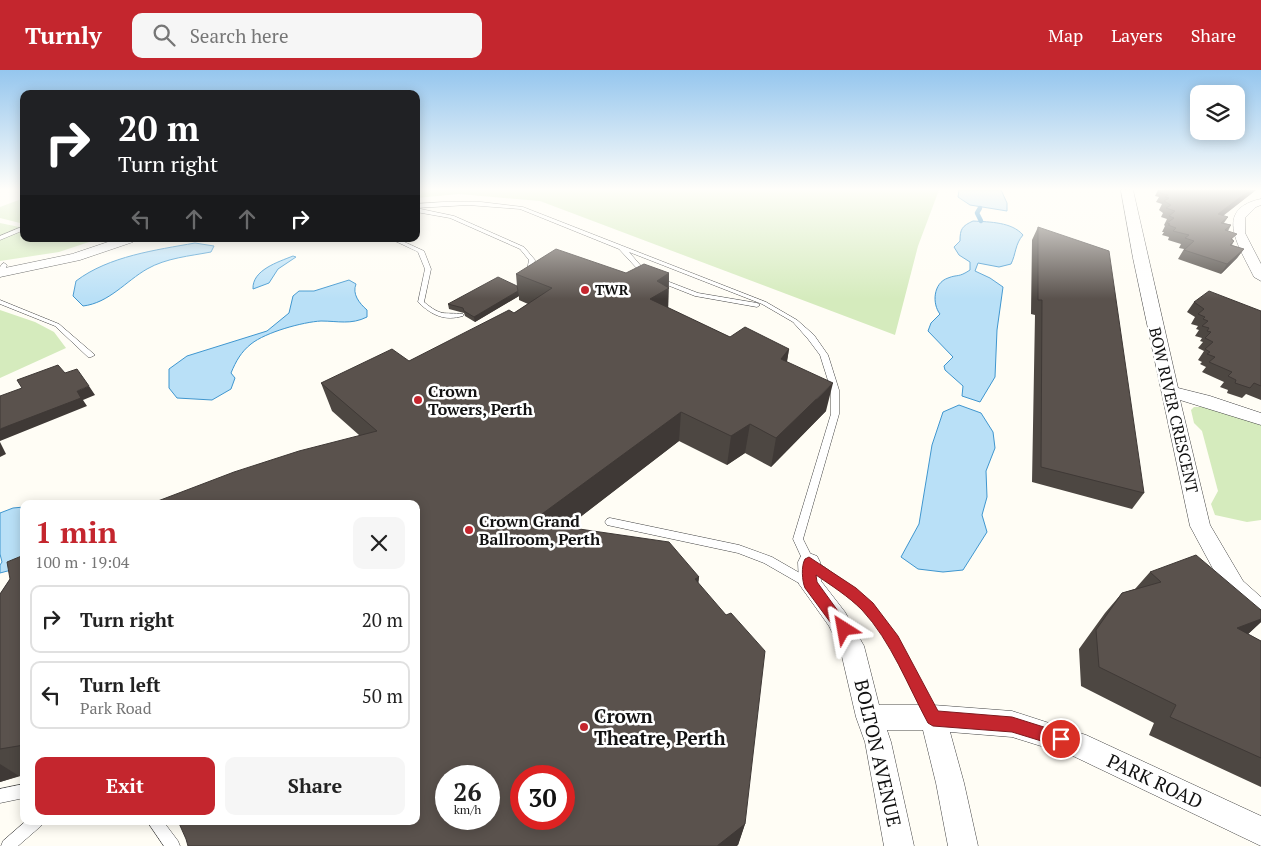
<!DOCTYPE html>
<meta charset="utf-8">
<style>
:root{--surface:#fff;--page:#f6f6f6;--text:#222;--muted:#767676;--line:#e0e0e0;--accent:#c4262e}
body{margin:0;font-family:"PT Serif",serif;background:var(--page);color:var(--text);height:100vh;display:flex;flex-direction:column;font-size:19px;white-space:nowrap}
*{box-sizing:border-box;margin:0}
p{font-size:16px;color:var(--muted)}
.icon{flex:none;width:28px;height:28px;fill:none;stroke:currentColor;stroke-width:2;stroke-linecap:round;stroke-linejoin:round}
.map{position:relative;flex:1;overflow:hidden}
.panel{position:absolute;left:20px;top:430px;width:400px;height:325px;display:flex;flex-direction:column;background:var(--surface);border-radius:10px;box-shadow:0 2px 12px #0003}
.panel>*{flex:none}
.top-card{position:absolute;left:20px;top:20px;width:400px;height:152px;border-radius:10px;box-shadow:0 2px 12px #0003;background:#202124;color:#fff;overflow:hidden}
.buttons{position:absolute;left:1190px;top:15px;display:grid;gap:10px}
.buttons a{display:grid;place-items:center;width:55px;height:55px;border-radius:10px;background:var(--surface);box-shadow:0 2px 12px #0003;font-size:25px}
.speed{position:absolute;left:435px;top:695px;display:flex;gap:10px;font-size:25px;font-weight:700;text-align:center}
.speed>*{display:grid;place-content:center;width:65px;height:65px;border-radius:50%;background:var(--surface);box-shadow:0 2px 12px #0003;line-height:1}
.speed small{font-size:12px;font-weight:400}
.speed .limit{border:8px solid #d22;background:#fff;color:#111}
.pin{position:absolute;display:grid;place-items:center;width:42px;height:42px;color:#fff;margin:-21px;border:2px solid #fff;border-radius:50%;box-shadow:0 1px 5px #0007}
.me{position:absolute;width:55px;margin:-28px;rotate:326deg;stroke-linejoin:round;filter:drop-shadow(0 0 4px #0008)}
.turn{display:flex;align-items:center;gap:18px;height:105px;padding:0 15px;font-size:22px}
.turn .icon{width:65px;height:65px;stroke-width:2.5}
.turn b{display:block;font-size:35px;line-height:42px}
.lanes{display:flex;align-items:center;height:48px;padding:0 15px;background:#0003;justify-content:center;gap:25px;direction:ltr}
.lanes .off{opacity:.35}
.round{display:grid;place-items:center;flex:none;width:52px;height:52px;border-radius:10px;background:var(--page)}
.head{display:flex;align-items:center;justify-content:space-between;height:85px;padding:0 15px}
h1{font-size:30px;font-weight:600;line-height:38px;color:var(--accent)}
.action{display:flex;gap:10px;margin-top:auto;padding:10px 15px}
.action a{flex:1;height:58px;border-radius:10px;background:var(--accent);color:#fff;font-size:20px;font-weight:600;line-height:58px;text-align:center}
.action a+a{background:var(--page);color:var(--text)}
ul{padding:0;list-style:none}
li{display:flex;align-items:center;gap:15px;height:68px;margin:0 10px 8px;padding:0 5px;border:2px solid var(--line);border-radius:10px}
li div{flex:1}
li b{display:block;font-size:19px}
li em{font-style:normal}
header{display:flex;align-items:center;gap:30px;box-sizing:border-box;height:70px;padding:0 25px;background:var(--accent);color:#fff}
header strong{font-size:24px}
nav{display:flex;gap:28px;margin-inline-start:auto;font-size:18px}
.search{width:350px;height:45px;background:var(--page);display:flex;align-items:center;gap:12px;box-sizing:border-box;padding:0 18px;border-radius:10px;color:var(--muted);font-size:19px}
.map>svg:first-child{display:block}
</style>
<header>
<strong>Turnly</strong>
<div class="search"><svg class="icon" aria-label="search" viewBox="0 0 24 24"><circle cx="10" cy="10" r="6"/><path d="M15 15l6 6"/></svg>Search here</div>
<nav><a>Map</a><a>Layers</a><a>Share</a></nav>
</header>
<div class="map">
<svg width="1261" height="776" viewBox="0 0 1261 776">
<rect width="100%" height="100%" fill="#fffdf5"/>
<!-- green -->
<g fill="#d5ebbd">
<polygon points="416,120 939,120 918,176 895,265 540,131 459,124 416,128"/>
<polygon points="24,128 24,154 0,148 0,137"/>
<polygon points="0,153 24,158 24,169 95,170 59,182 0,191"/>
<polygon points="0,240 35,252 54,262 66,278 0,308"/>
<polygon points="1194,337 1210,337 1261,355 1261,450 1247,452 1215,445 1211,434 1218,421 1202,361 1194,353 1191,340"/>
</g>
<!-- water -->
<g fill="#b9e0f7" stroke="#3f96cf">
<polygon points="959,120 1001,120 1007,133 1007,141 970,135 958,127"/>
<path d="M973,151C990,152 1012,152 1023,165C1015,174 1016,184 1011,194L999,197L978,193L975,201L990,208L1003,217L997,260L995,307L980,332L962,326L963,316L945,300L944,296L953,287L928,261L931,253L940,244C932,234 933,213 948,208C958,204 958,208 970,200V192L959,185L954,177L960,171C960,159 962,156 973,151Z"/>
<path d="M195,173L214,176L211,182C190,186 166,188 147,199C126,211 109,233 83,236L73,226L76,211C109,186 156,180 195,173Z"/>
<path d="M293,186L296,187L278,199L269,213L253,219C252,200 278,192 293,186Z"/>
<path d="M349,210L356,214C352,224 359,233 367,240V247C351,255 338,251 321,251C303,252 266,262 251,274C241,282 236,291 231,303L235,308L231,319L212,330L177,328L169,318V299L187,286L267,261L289,243L293,226L299,221H314Z"/>
<polygon points="959,335 981,343 993,362 995,378 986,401 987,427 982,445 987,462 963,500 943,502 918,499 901,487 919,454 932,375 943,342"/>
<polygon points="24,437 24,501 15,499 0,503 0,495 2,492 0,484 0,443 13,438"/>
</g>
<g fill="none" stroke-linecap="round" stroke-linejoin="round">
<!-- stream -->
<polyline stroke="#3f96cf" stroke-width="4.5" points="980,138 977,143 981,151"/>
<defs>
<g id="lane">
<polygon points="443,132 481,132 523,137 766,232 797,250 814,265 828,285 839,320 839,344 803,469 813,489 855,519 872,535 885,551 897,568 935,640 937,644 935,648 931,650 927,648 889,574 877,557 864,541 847,525 805,495 793,469 831,344 831,320 820,285 808,269 793,252 762,234 629,182 648,204 643,205 619,179 520,139 468,135 416,138 416,134"/>
<polygon points="416,138 454,146 524,177 535,190 532,206 529,208 526,206 529,190 520,179 450,148 416,142"/>
<polygon points="24,156 24,160 0,170 0,166"/>
<path d="M391,169H398L424,181L431,199L424,232C442,247 443,242 463,244V246C445,251 433,246 419,233L418,232L425,199L418,182Z"/>
<polygon points="4,193 7,195 3,205 0,207 0,197 2,194"/>
<polygon points="659,208 698,223 757,233 760,235 757,237 695,226 657,211 656,210"/>
<polygon points="0,230 59,254 95,285 91,287 88,287 55,256 0,234"/>
<polygon points="610,448 739,475 772,487 812,510 813,513 812,516 808,517 804,516 764,493 738,483 607,455 605,452 607,449"/>
<polygon points="24,714 24,728 0,733 0,719"/>
<polygon points="26,751 43,751 41,756 18,776 1,776 3,771"/>
<polygon points="147,751 163,751 178,771 180,776 164,776"/>
</g>
<g id="street">
<polygon points="1121,120 1133,120 1178,318 1210,326 1261,343 1261,355 1180,330 1210,455 1243,511 1261,527 1261,551 1253,548 1227,525 1190,456 1133,188"/>
<path d="M1261,129V135L1256,137L1245,148V163L1261,194V211L1254,207C1240,178 1212,139 1261,129Z"/>
<polygon points="117,169 135,169 133,172 80,190 0,207 0,199 72,184"/>
<polygon points="809,483 817,486 820,492 821,511 845,542 864,576 879,635 933,635 1012,641 1086,665 1261,746 1261,776 1073,686 1012,667 950,662 964,713 978,776 948,776 936,713 923,660 887,660 891,672 914,776 884,776 865,672 856,647 840,578 829,556 799,514 798,492 801,486"/>
</g>
</defs>
<!-- lane casing -->
<use href="#lane" stroke="#444" stroke-width="1"/>
<!-- street casing -->
<use href="#street" stroke="#444" stroke-width="1"/>
<!-- lane -->
<use href="#lane" fill="#fff" fill-rule="evenodd"/>
<!-- street -->
<use href="#street" fill="#fff" fill-rule="evenodd"/>
</g>
<!-- wall -->
<g fill="#4d4742">
<polygon points="1158,120 1256,120 1223,146 1228,147 1224,153 1231,155 1228,161 1233,170 1234,171 1232,175 1244,179 1237,188 1221,204 1178,189 1184,179 1179,178 1181,174 1168,170 1169,167 1162,165 1164,162 1162,162 1165,156 1164,155 1167,149 1161,147 1163,143 1159,140 1162,134 1156,132 1159,127 1155,126"/>
<polygon points="1038,157 1144,423 1132,439 1032,412 1035,245 1031,244 1032,170"/>
<polygon points="669,203 668,238 730,267 789,279 787,292 826,341 771,397 745,383 727,395 679,371 566,458 699,507 698,513 745,754 738,775 186,769 359,365 332,341 321,313 409,291 514,243 528,234 519,230 519,226 475,252 465,246 464,243 449,239 448,234 517,216 516,204"/>
<polygon points="1194,232 1261,241 1261,330 1246,324 1242,328 1227,323 1228,320 1220,317 1224,312 1202,302 1206,297 1200,294 1202,292 1198,290 1204,281 1198,278 1203,272 1200,271 1202,268 1195,266 1199,260 1196,259 1198,256 1191,254 1195,247 1187,242"/>
<polygon points="24,485 24,705 0,712 0,524 10,509"/>
<polygon points="1150,502 1261,540 1261,552 1248,564 1261,571 1261,717 1149,665 1154,653 1081,616 1079,579 1105,543 1122,523 1135,519"/>
</g>
<!-- shaded-wall -->
<g fill="#3f3936">
<polygon points="1250,120 1256,120 1213,153 1218,144"/>
<polygon points="1244,179 1237,188 1221,204 1227,194"/>
<polygon points="669,203 668,244 650,229 657,211"/>
<polygon points="518,221 519,226 475,252 474,247"/>
<polygon points="789,279 784,307 781,289"/>
<polygon points="833,313 826,341 771,397 776,368"/>
<polygon points="89,316 95,325 83,330 87,336 0,371 0,359 77,321"/>
<polygon points="681,342 679,371 536,481 531,452"/>
<polygon points="750,354 745,383 727,395 731,366"/>
<polygon points="0,372 6,384 0,387"/>
<polygon points="699,507 696,534 695,509"/>
<polygon points="1261,549 1261,552 1246,566 1237,558"/>
<polygon points="0,694 19,706 0,712"/>
<polygon points="745,754 738,775 737,776 717,776"/>
</g>
<!-- building -->
<g fill="#5a524d" stroke="#3f3936" fill-rule="evenodd">
<polygon points="1164,120 1250,120 1218,144 1228,147 1221,153 1231,155 1225,160 1237,164 1231,169 1234,171 1230,175 1244,179 1227,194 1184,180 1194,171 1185,168 1189,165 1173,161 1176,158 1168,155 1170,154 1167,153 1174,148 1169,146 1175,141 1166,138 1171,135 1164,131 1169,128 1165,127 1168,125 1160,123"/>
<polygon points="1038,157 1109,181 1144,423 1041,397 1042,230 1038,230"/>
<path d="M556,179L626,203L644,194L669,203L657,211L669,218L650,229L730,267L745,257L789,279L781,289L833,313L776,368L750,354L731,366L681,342L531,452L669,472L699,507L695,509L726,545L731,543L765,581L745,754L717,776H188L186,769L178,751H416V434H150L234,402L299,381L377,361L321,313L392,279L409,291L509,240L514,243L552,218L516,204ZM446,706H489V749H446ZM521,706H564V749H521Z"/>
<polygon points="498,207 517,216 518,221 474,247 464,241 463,238 448,234"/>
<polygon points="1209,221 1261,241 1261,316 1254,313 1250,318 1235,313 1236,310 1228,306 1232,302 1209,292 1215,287 1207,284 1210,282 1205,279 1213,272 1205,268 1211,262 1207,261 1209,258 1202,256 1208,251 1203,249 1205,247 1198,244 1204,239 1194,232"/>
<polygon points="58,295 65,303 77,299 89,316 77,321 81,328 0,359 0,326 22,318 17,310"/>
<polygon points="24,485 24,675 0,679 0,524 10,509 7,492"/>
<polygon points="1196,485 1261,540 1261,549 1237,558 1261,571 1261,688 1170,647 1176,635 1099,597 1096,560 1122,523 1161,512 1150,502"/>
</g>
<!-- sky -->
<linearGradient id="sky" x2="0" y2="1"><stop stop-color="#95c6ee"/><stop offset="0.52" stop-color="#fffefa"/><stop offset="1" stop-color="#fffefa" stop-opacity="0"/></linearGradient>
<rect width="1261" height="229" fill="url(#sky)"/>
<!-- route -->
<path fill="#c4262e" stroke="#7f191e" d="M809,487L856,518L873,533L898,566L938,641L1012,647L1066,664L1069,669L1066,675L1061,677L1012,662L933,656L928,653C908,616 891,571 862,540C848,526 832,516 816,505L817,512L851,559L849,564L844,566L839,564L805,518C802,511 801,496 805,489Z"/>
<!-- markers -->
<g fill="#c4262e" stroke="#fff" stroke-width="2">
<circle cx="585" cy="220" r="5"/>
<circle cx="418" cy="330" r="5"/>
<circle cx="469" cy="460" r="5"/>
<circle cx="584" cy="657" r="5"/>
</g>
<g text-anchor="middle" stroke-width="5" stroke-linejoin="round" paint-order="stroke">
<!-- far-poi labels -->
<g font-size="14" font-weight="bold" fill="#111" stroke="#fff" text-anchor="start">
<text x="595" y="225">TWR</text>
</g>
<!-- poi labels -->
<g font-size="16" font-weight="bold" fill="#111" stroke="#fff" text-anchor="start">
<text x="428" y="327">Crown<tspan x="428" dy="18">Towers, Perth</tspan></text>
<text x="479" y="457">Crown Grand<tspan x="479" dy="18">Ballroom, Perth</tspan></text>
</g>
<!-- street labels -->
<g font-size="16" fill="#111" stroke="#fff">
<text transform="translate(1174 340) rotate(77)" y="6">BOW RIVER CRESCENT</text>
</g>
<!-- near-poi labels -->
<g font-size="19" font-weight="bold" fill="#111" stroke="#fff" text-anchor="start">
<text x="594" y="653">Crown<tspan x="594" dy="22">Theatre, Perth</tspan></text>
</g>
<!-- near-street labels -->
<g font-size="19" fill="#111" stroke="#fff">
<text transform="translate(878 683) rotate(77)" y="7">BOLTON AVENUE</text>
<text transform="translate(1155 711) rotate(25)" y="7">PARK ROAD</text>
</g>
</g>
</svg>
<div class="buttons">
<a><svg class="icon" aria-label="layers" viewBox="0 0 24 24"><path d="M12 4l9 5-9 5-9-5zM3 14l9 5 9-5"/></svg></a>
</div>
<div class="speed"><div>26<small>km/h</small></div><div class="limit">30</div></div>
<div class="pin" style="left:1061px;top:669px;background:#d93025"><svg class="icon" aria-label="arrive" viewBox="0 0 24 24"><path d="M6 21V4h12l-3 4 3 4H6"/></svg></div>
<svg class="me" style="left:844px;top:559px" viewBox="-20 -20 40 40"><path d="M0-17L14 15 0 8-14 15z" fill="#c4262e" stroke="#fff" stroke-width="4"/></svg>
<div class="top-card">
<div class="turn"><svg class="icon" aria-label="right" viewBox="0 0 24 24"><path d="M7 20v-9h11M14 6l5 5-5 5"/></svg><div><b>20 m</b>Turn right</div></div>
<div class="lanes"><svg class="icon off" aria-label="left" viewBox="0 0 24 24"><path d="M17 20v-9H6M10 6l-5 5 5 5"/></svg><svg class="icon off" aria-label="ahead" viewBox="0 0 24 24"><path d="M12 20V5M6 11l6-6 6 6"/></svg><svg class="icon off" aria-label="ahead" viewBox="0 0 24 24"><path d="M12 20V5M6 11l6-6 6 6"/></svg><svg class="icon" aria-label="right" viewBox="0 0 24 24"><path d="M7 20v-9h11M14 6l5 5-5 5"/></svg></div>
</div>
<section class="panel">
<div class="head"><div><h1>1 min</h1><p>100 m · 19:04</p></div><a class="round"><svg class="icon" aria-label="close" viewBox="0 0 24 24"><path d="M6 6l12 12M18 6L6 18"/></svg></a></div>
<ul>
<li><svg class="icon" aria-label="right" viewBox="0 0 24 24"><path d="M7 20v-9h11M14 6l5 5-5 5"/></svg><div><b>Turn right</b></div><em>20 m</em></li>
<li><svg class="icon" aria-label="left" viewBox="0 0 24 24"><path d="M17 20v-9H6M10 6l-5 5 5 5"/></svg><div><b>Turn left</b><p>Park Road</p></div><em>50 m</em></li>
</ul>
<div class="action"><a>Exit</a><a>Share</a></div>
</section>
</div>
